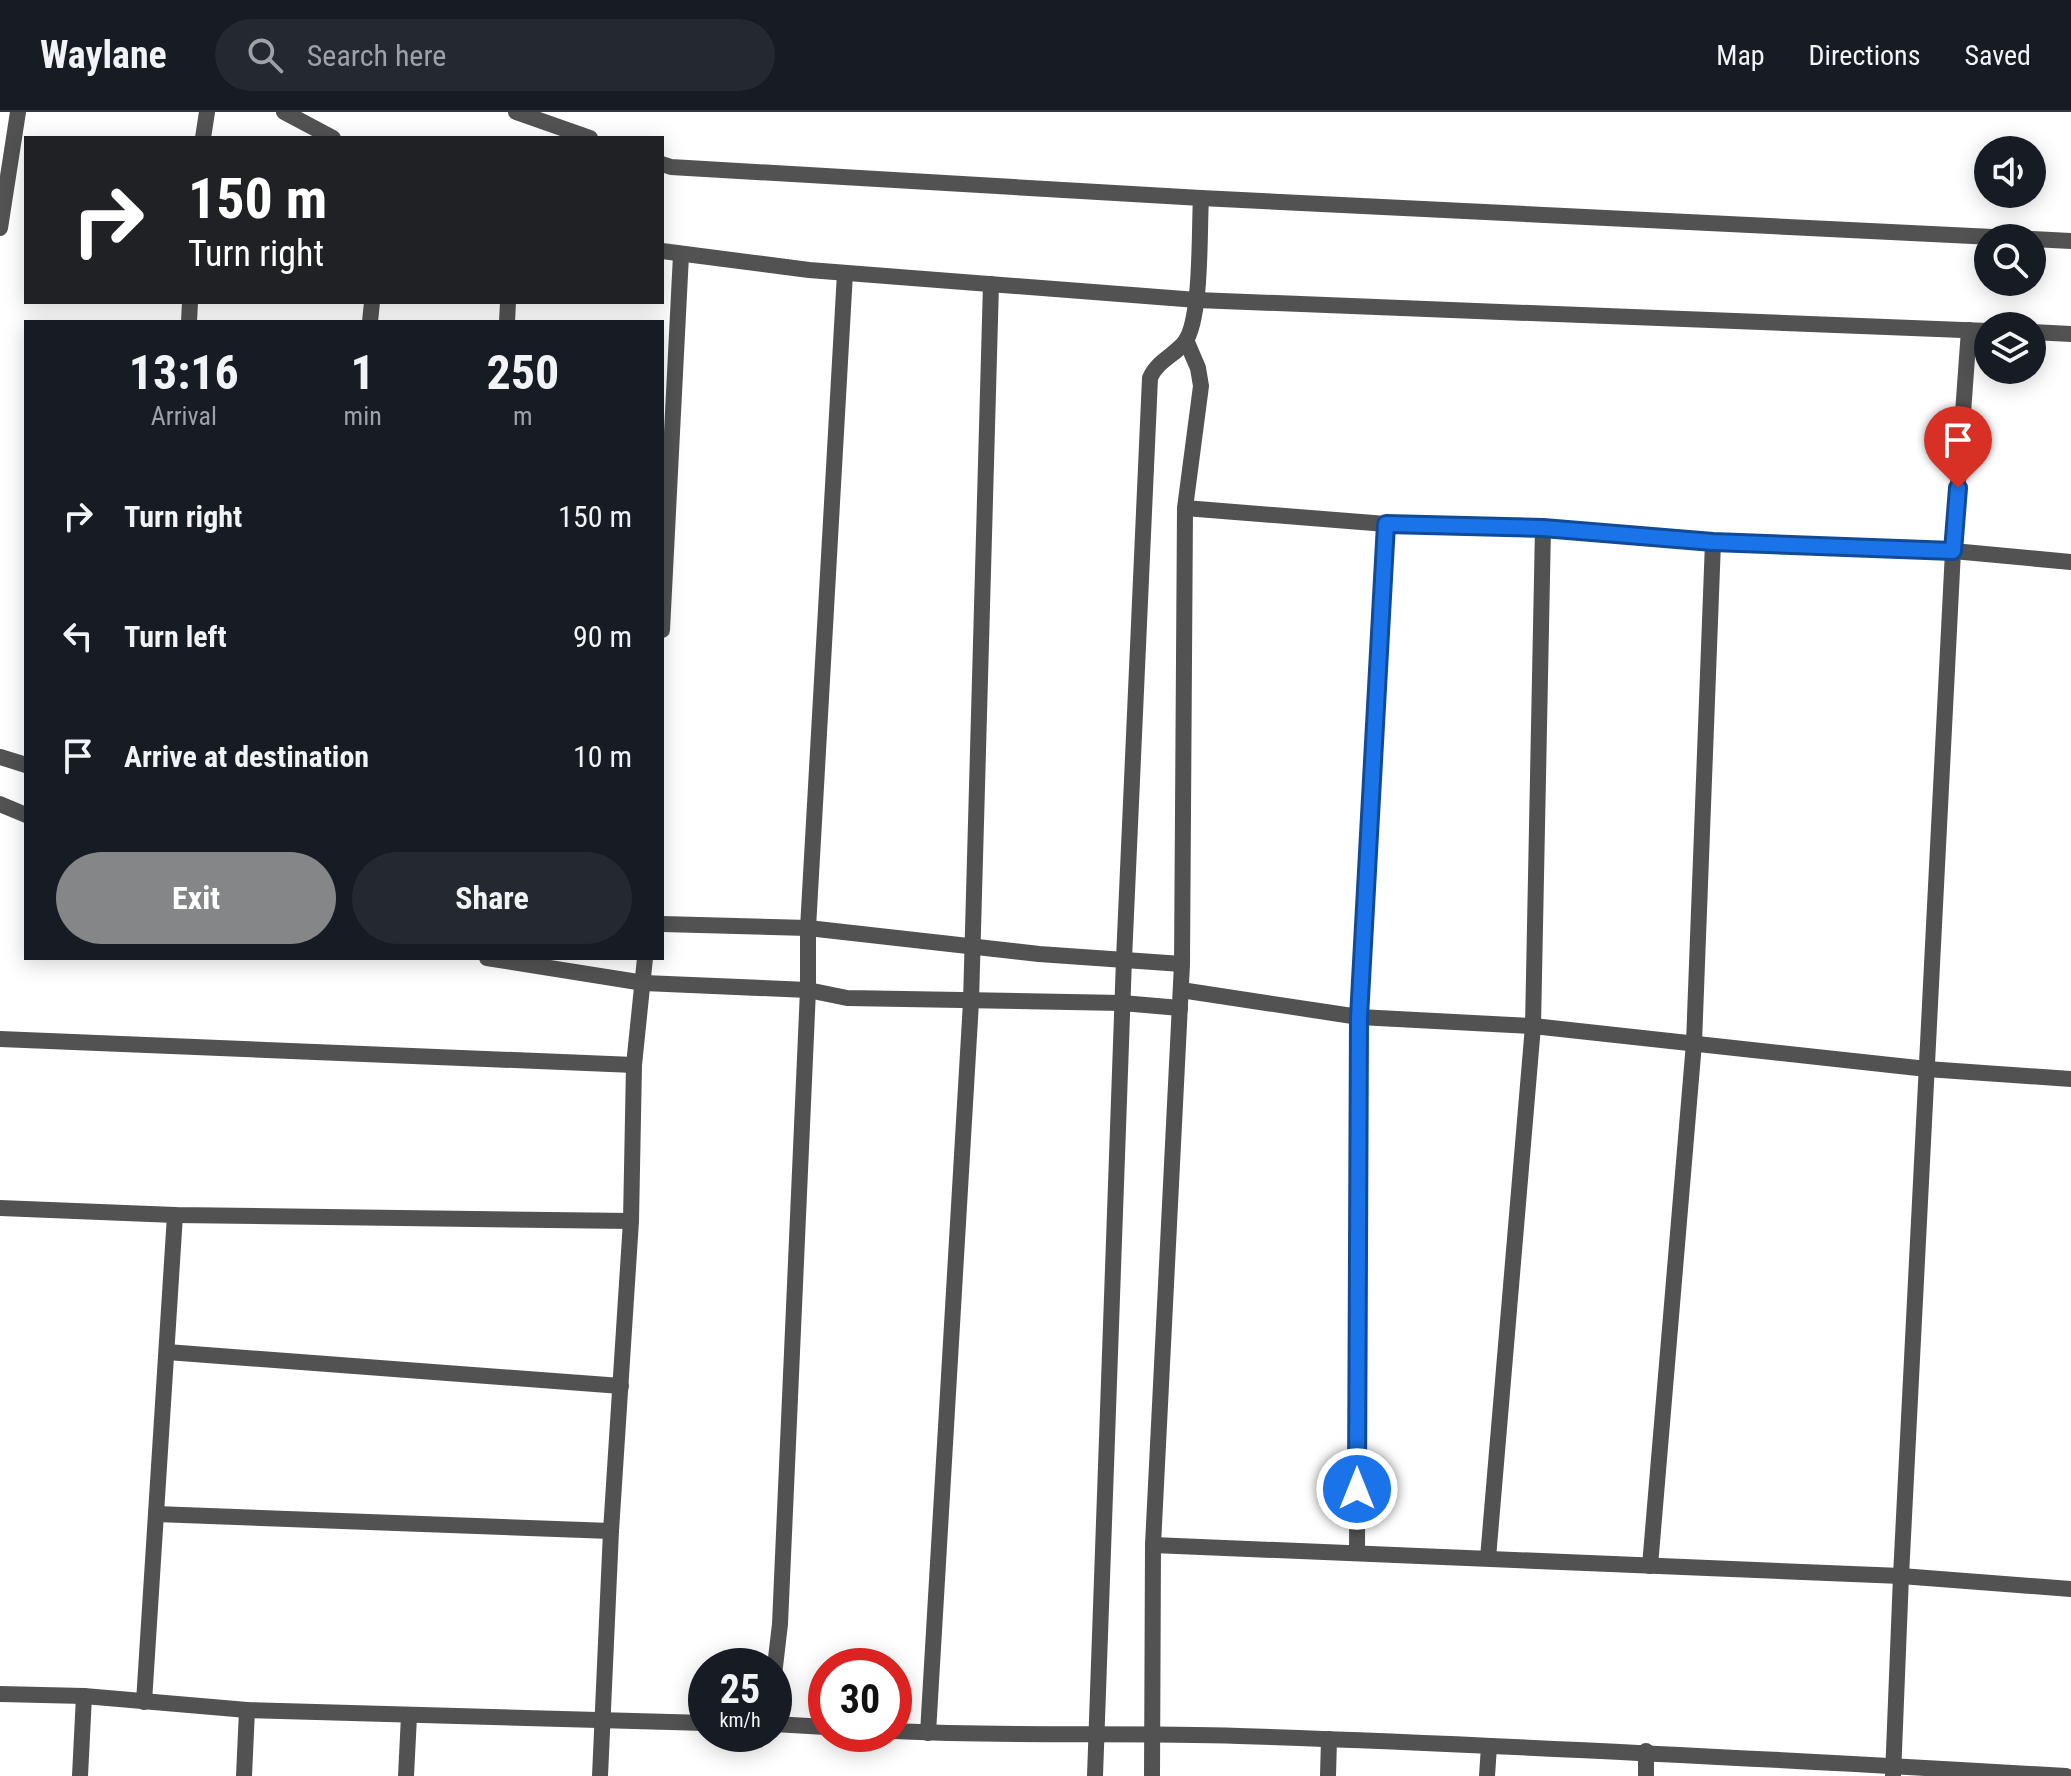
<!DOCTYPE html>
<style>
:root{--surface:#171b24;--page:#242831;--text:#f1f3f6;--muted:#9ea1a6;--line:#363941;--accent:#858687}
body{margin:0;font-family:"Roboto Condensed",sans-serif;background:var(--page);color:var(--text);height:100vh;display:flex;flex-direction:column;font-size:30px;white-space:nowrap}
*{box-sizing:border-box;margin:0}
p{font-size:26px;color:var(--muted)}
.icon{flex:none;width:44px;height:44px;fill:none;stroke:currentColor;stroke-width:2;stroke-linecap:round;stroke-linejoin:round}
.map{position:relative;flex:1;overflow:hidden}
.drawer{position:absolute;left:24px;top:208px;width:640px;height:640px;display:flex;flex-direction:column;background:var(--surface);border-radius:0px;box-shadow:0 4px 20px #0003}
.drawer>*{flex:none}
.guide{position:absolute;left:24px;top:24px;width:640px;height:168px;border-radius:0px;box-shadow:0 4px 20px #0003;background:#202124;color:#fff;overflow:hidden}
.controls{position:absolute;left:1974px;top:24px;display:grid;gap:16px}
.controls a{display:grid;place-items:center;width:72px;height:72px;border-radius:50%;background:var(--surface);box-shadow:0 4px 20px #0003;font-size:40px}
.speed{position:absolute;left:688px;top:1536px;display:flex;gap:16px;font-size:40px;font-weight:700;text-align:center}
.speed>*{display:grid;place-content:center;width:104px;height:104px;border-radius:50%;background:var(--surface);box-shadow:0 4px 20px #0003;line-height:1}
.speed small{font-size:20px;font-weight:400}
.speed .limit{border:12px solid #d22;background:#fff;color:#111}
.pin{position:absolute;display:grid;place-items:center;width:68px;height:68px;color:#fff;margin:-82px -34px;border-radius:50% 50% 50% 0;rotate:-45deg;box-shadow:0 0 8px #0007}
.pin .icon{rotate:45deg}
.me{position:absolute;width:88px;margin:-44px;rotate:0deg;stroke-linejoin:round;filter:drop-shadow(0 0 6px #0008)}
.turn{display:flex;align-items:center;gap:28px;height:168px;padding:0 32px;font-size:36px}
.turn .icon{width:104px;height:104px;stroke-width:2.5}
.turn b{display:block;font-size:56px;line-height:68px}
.eta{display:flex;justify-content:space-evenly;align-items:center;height:136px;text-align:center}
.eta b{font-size:48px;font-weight:700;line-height:56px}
.button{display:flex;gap:16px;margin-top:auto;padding:16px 32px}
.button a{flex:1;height:92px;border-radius:48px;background:var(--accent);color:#fff;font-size:32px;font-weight:700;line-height:92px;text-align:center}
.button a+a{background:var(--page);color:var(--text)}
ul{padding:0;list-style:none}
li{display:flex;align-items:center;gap:24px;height:120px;padding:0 32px}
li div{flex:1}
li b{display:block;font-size:30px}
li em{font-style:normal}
header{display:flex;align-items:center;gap:48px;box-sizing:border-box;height:112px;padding:0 40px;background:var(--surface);border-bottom:2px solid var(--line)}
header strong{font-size:38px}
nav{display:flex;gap:44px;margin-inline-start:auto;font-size:28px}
.search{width:560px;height:72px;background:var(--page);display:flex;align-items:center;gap:20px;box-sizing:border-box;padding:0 28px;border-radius:44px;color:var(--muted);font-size:30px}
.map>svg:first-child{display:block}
</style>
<header>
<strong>Waylane</strong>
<div class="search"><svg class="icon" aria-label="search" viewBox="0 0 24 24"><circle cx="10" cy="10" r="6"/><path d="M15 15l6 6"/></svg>Search here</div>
<nav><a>Map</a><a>Directions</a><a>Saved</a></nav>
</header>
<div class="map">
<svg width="2071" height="1664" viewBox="0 0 2071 1664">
<rect width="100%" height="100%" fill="#fff"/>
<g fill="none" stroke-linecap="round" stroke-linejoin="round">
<!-- street -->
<g stroke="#525252" stroke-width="16">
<polyline points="284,0 333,26"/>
<polyline points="516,0 590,26"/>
<polyline points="203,26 207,0"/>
<polyline points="662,52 671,55 1201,86 2013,126"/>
<polyline points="0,116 18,0"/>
<polyline points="2032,127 2071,129"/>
<polyline points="662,139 809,158 1197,188 1988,219"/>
<polyline points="189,210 190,190"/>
<polyline points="370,210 372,190"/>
<polyline points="507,210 508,190"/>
<polyline points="2032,220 2071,222"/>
<polyline points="1185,396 1386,412 1543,416 1713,430 1953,439 2071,450"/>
<polyline points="662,518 681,143"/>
<polyline points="0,645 26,653"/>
<polyline points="0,692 26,703"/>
<polyline points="662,812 808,816 1039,842 1182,852"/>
<polyline points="487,846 644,871 808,878 847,886 1122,891 1180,896"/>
<polyline points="1181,878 1359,905 1533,914 1927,957 2071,967"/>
<polyline points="0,927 634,953"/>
<polyline points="0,1096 175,1103 631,1109"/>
<polyline points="167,1240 621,1274"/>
<polyline points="156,1402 611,1419"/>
<polyline points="1153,1433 1901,1464 2071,1477"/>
<polyline points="1357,1441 1359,905 1386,412"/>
<polyline points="1488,1446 1533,914 1543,416"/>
<polyline points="1650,1454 1694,931 1713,430"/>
<polyline points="774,1563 780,1512 808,878 808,816 845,161"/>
<polyline points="0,1582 84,1584 247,1598 706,1611"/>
<polyline points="144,1590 175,1103"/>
<polyline points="774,1612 826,1615"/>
<path d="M894,1619C1009,1625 1124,1620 1239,1624C1515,1633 1790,1648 2066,1664"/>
<polyline points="928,1621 971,890 991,172"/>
<polyline points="1646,1639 1646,1664"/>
<polyline points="80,1664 84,1584"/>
<polyline points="244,1664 247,1598"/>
<polyline points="406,1664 409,1604"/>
<polyline points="600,1664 611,1419 631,1109 634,953 645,846"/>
<path d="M1095,1664L1124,847L1150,266C1157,249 1175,243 1185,230C1202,206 1199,118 1201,86"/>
<polyline points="1152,1664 1153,1433 1182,852 1185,396 1201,274 1198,256 1186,228"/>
<polyline points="1328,1664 1329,1627"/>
<polyline points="1487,1664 1489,1634"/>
<polyline points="1893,1664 1901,1464 1953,439 1969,218"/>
</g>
</g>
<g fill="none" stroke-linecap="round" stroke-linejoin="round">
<defs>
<polyline id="route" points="1357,1377 1359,905 1386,412 1543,416 1713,430 1953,439 1958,376"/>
</defs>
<!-- route casing -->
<use href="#route" stroke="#114b97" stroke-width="20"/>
<!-- route -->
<use href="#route" stroke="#1a73e8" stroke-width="14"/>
</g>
</svg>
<div class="controls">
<a><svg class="icon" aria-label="sound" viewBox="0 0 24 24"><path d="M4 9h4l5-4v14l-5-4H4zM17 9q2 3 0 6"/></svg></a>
<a><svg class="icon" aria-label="search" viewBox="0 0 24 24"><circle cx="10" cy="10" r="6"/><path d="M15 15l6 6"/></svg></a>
<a><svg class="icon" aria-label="layers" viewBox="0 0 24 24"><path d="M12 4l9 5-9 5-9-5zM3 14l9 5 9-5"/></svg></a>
</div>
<div class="speed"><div>25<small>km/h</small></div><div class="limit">30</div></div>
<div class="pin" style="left:1958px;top:376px;background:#d93025"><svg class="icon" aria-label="arrive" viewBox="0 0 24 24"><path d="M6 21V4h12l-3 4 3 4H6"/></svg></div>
<svg class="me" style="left:1357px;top:1377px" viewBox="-20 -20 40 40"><circle r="17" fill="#1a73e8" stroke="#fff" stroke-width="3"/><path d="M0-11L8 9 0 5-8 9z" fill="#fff"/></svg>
<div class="guide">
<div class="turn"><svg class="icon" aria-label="right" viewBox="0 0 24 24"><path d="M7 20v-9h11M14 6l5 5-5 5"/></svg><div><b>150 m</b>Turn right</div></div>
</div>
<section class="drawer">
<div class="eta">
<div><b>13:16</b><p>Arrival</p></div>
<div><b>1</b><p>min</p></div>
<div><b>250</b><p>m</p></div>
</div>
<ul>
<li><svg class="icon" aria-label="right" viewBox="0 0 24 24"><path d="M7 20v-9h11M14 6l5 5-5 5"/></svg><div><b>Turn right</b></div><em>150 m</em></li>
<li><svg class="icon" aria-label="left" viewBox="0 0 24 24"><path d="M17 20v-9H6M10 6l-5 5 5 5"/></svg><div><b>Turn left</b></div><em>90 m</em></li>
<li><svg class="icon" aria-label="arrive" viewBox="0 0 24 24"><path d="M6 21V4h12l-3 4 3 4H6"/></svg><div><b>Arrive at destination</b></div><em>10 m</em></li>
</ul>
<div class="button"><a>Exit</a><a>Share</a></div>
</section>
</div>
